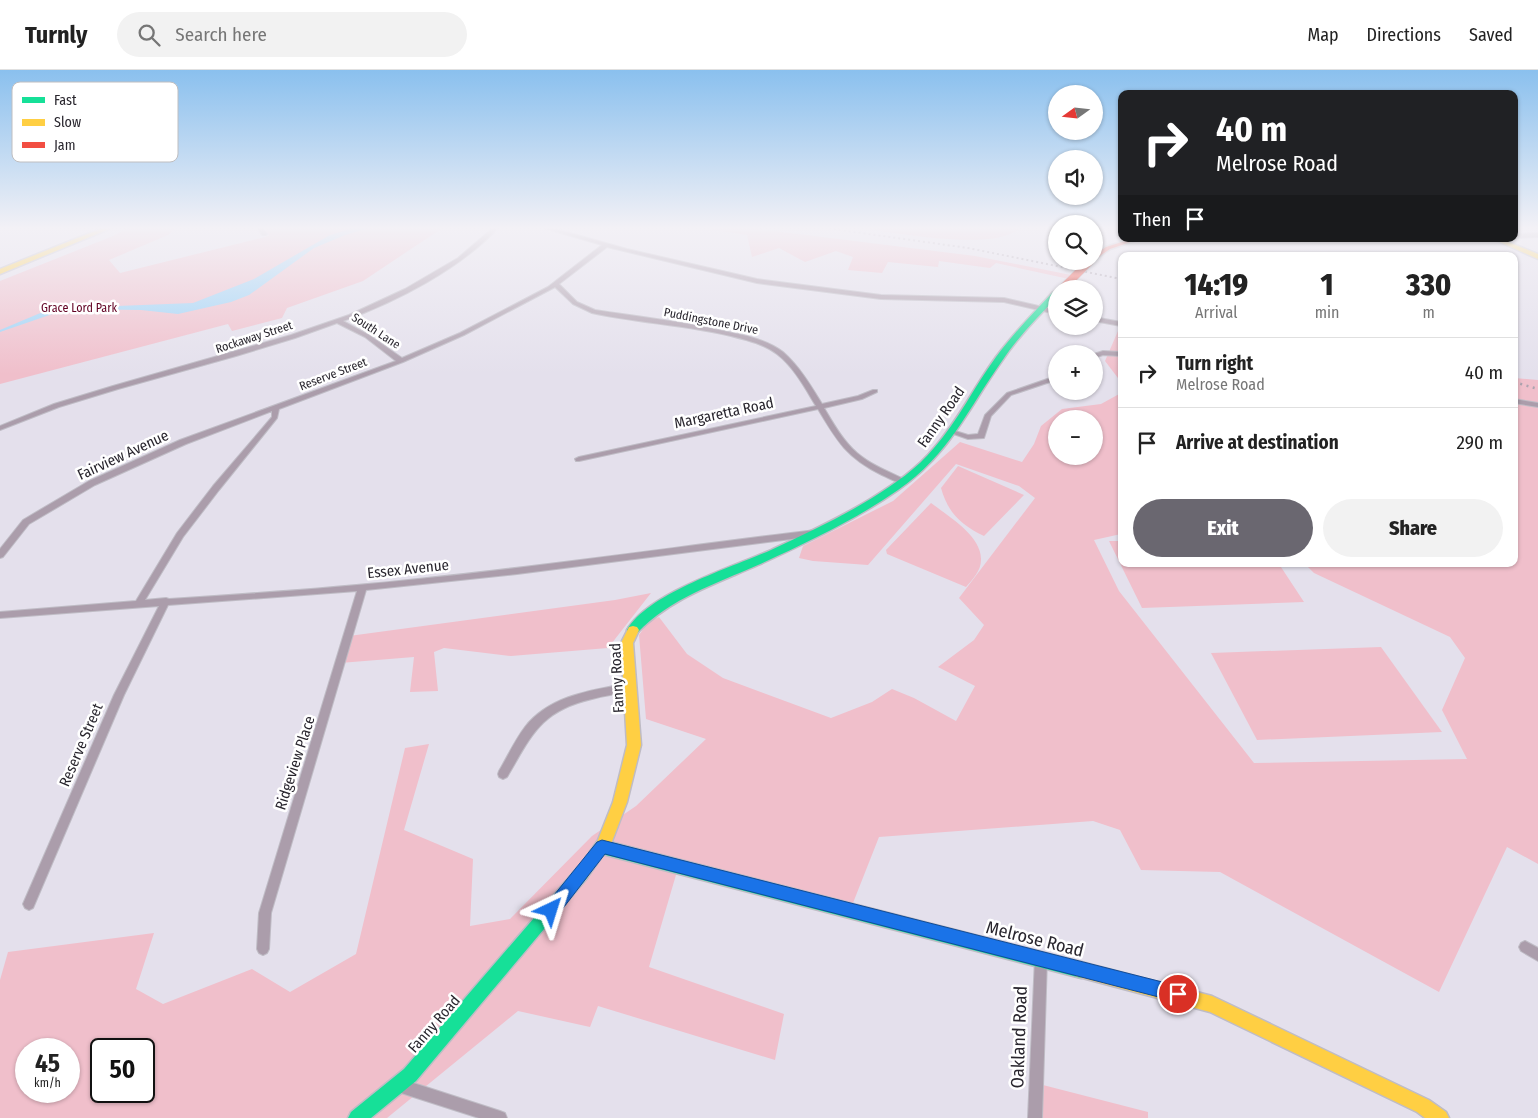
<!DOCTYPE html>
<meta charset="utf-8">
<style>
:root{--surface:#fff;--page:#f2f2f2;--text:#222;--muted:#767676;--line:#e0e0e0;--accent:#6a6770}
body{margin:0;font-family:"Fira Sans Condensed",sans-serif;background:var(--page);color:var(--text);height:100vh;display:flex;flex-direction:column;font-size:19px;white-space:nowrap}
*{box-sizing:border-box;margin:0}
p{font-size:16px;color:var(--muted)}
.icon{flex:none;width:28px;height:28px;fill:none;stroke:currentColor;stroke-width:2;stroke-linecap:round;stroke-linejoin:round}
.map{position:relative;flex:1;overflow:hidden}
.panel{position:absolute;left:1118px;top:182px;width:400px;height:315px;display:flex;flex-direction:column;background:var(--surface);border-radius:10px;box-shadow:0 1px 4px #0004}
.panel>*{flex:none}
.guide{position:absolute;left:1118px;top:20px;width:400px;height:152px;border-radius:10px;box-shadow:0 1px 4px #0004;background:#202124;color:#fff;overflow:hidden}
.needle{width:32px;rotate:255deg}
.controls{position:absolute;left:1048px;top:15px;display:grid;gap:10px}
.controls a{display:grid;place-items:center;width:55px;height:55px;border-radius:50%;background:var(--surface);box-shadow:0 1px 4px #0004;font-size:25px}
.speed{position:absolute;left:15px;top:968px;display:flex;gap:10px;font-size:25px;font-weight:700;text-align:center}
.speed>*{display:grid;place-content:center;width:65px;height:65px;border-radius:50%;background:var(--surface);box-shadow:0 1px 4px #0004;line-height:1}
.speed small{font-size:12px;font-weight:400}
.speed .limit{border:2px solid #111;border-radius:8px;background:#fff;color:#111}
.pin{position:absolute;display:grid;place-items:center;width:42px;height:42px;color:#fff;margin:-21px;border:2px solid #fff;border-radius:50%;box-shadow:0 1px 5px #0007}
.me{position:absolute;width:55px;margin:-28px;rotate:41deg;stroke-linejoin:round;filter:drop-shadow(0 0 4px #0008)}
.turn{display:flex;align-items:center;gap:18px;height:105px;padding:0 15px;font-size:22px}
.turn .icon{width:65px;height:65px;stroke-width:2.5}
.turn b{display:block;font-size:35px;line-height:42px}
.then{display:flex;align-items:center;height:48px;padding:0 15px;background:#0003;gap:10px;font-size:19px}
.eta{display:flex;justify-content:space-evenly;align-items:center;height:85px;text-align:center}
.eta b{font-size:30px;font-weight:800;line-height:35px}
.cta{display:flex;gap:10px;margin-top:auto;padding:10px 15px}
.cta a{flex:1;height:58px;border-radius:30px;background:var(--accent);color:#fff;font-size:20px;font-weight:800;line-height:58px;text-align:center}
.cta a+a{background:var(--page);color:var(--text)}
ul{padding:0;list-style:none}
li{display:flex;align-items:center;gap:15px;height:70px;padding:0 15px;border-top:1px solid var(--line)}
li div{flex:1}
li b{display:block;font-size:19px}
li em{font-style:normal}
header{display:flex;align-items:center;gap:30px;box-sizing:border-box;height:70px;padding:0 25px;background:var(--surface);border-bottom:1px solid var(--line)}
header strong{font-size:24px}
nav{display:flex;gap:28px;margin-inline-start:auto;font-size:18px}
.search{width:350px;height:45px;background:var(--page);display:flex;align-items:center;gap:12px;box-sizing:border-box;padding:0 18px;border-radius:28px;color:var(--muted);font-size:19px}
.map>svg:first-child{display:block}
</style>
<header>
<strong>Turnly</strong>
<div class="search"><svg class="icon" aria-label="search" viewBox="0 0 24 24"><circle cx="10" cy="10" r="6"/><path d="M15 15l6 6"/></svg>Search here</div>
<nav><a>Map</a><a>Directions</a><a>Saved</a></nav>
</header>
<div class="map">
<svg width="1538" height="1048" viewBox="0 0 1538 1048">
<rect width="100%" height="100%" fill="#e4e0ec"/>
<!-- green -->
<g fill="#f0bfcb" fill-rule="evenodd">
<polygon points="129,157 177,157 168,165 109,190 120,203 269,166 264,157 444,157 363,211 287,238 282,248 232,261 228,254 0,314 0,211 113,166"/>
<polygon points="697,157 743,157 975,186 1071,205 1069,209 996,193 990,198 939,191 938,197 888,192 882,203 848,200 853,187 836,181 805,192 779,178 752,187 747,165"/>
<path d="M855,157H1021C996,183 891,162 855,157Z"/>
<polygon points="1121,254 1121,312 1105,291"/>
<path d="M1514,308L1538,310V794L1507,777L1439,922L1220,802L1141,800L1120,760L1093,751L879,767L851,838L678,798L649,897L784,944L775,990L598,936L590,957L518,941L387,1048H0V910L8,882L154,863L136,919L163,934L252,899L290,922L356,884L405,678L429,674L404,760L473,789L470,856L510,849L592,766L636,736L706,669L646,649L639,565L648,552L659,547L687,584L723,608L831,648L872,632L892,619L914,628L956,651L975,616L938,597L974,570L984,555L959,528L1035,428L1019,416L956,394L868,495L813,491L799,488L803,476L893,431L960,372L1022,392L1034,374L1041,356L1062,339L1101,334L1121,323V464L1094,470L1119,521L1254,693L1467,689L1442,640L1465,588L1450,567L1314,503L1305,494H1514ZM1056,349H1094V386H1056ZM26,979H69V1021H26ZM101,979H144V1021H101Z"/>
<path d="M958,396L1024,425L984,466C961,455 948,443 941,418Z"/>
<path d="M931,433C948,446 982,466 981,490C981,501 972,510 966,517L887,484L886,480Z"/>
<polygon points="1109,471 1121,471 1121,494 1279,494 1304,532 1142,538"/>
<polygon points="651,523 608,578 511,586 444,578 434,582 438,621 410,622 414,587 340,593 349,566 615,530"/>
<polygon points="1381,577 1442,662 1257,670 1211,583"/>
<polygon points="1039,1014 1148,1042 1148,1048 1037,1048"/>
</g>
<!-- water -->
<polygon fill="#9dd3f7" points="356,157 372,157 345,165 314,178 249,225 231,232 178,244 141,240 67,239 0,262 0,260 57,236 77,233 117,236 193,233 254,209 330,165"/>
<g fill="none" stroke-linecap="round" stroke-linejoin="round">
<defs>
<g id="street">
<polygon points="257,157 262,157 267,164 266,165 262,165"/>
<path d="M494,157H499C460,199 396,232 343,251L369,265L402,288L460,263L548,217L602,175L540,157H549L627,179L757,209L881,225L1004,228L1056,240V244L1004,232L881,229L757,213L607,177L559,214L577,232L595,240C641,247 687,252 733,263C749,266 769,271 783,282C799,296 811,316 822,334L858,326L873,320H877V322L862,329L824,338C833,353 843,371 857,383C871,395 889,402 906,410L907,412L906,414H903C896,412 889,408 882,405C847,388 837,371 818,339L579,391H576L575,389L579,387L816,336C805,318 794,297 777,284C764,274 747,270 731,266C685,255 638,253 592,243L573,234L555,217L464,265L403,292L279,339L277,348L219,420L183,467L145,530L166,528L169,529C246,524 323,519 399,511C538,497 676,477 815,460L819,463L815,466L517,504L366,520L271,843L269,879L267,883L263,885L259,883L257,879L259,843L357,521L168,535L124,625L33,838L29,840L25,838L23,834L114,625L159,536L0,548V542L136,531L177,463L213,416L272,347V341L186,374L95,415L29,454L3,487L0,488V479L23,450L89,411L180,370L396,291L365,267L337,253L295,268L236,286L118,319L59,337L0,360V356L54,334L113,316L291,265L349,245L405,219L458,188Z"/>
<polygon points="1538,163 1538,167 1514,168 1514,164"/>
<polygon points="1094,247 1121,252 1121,256 1094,251"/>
<polygon points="1103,281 1121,282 1121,286 1103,285 1094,288 1094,284"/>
<polygon points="1056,306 1056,310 1011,325 991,346 984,368 968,369 948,362 952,360 968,365 978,364 985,345 1007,323"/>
<polygon points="1514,329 1538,333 1538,337 1514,333"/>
<path d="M631,613L634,614L636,617L634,620C621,624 606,625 592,629C540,641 532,665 507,707L503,709L499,707L498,704L499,701C508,686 515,670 525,657C550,625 593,620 631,613Z"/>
<polygon points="1525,871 1538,878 1538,891 1521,881 1519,877 1521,873"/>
<polygon points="1041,882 1045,884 1047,888 1042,1048 1028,1048 1035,888 1037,884"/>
<polygon points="398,1008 500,1041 505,1043 507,1048 479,1048 398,1022 393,1020 391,1015 393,1010"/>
</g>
<g id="fast">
<path d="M1053,222H1056V228C1037,248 1017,268 1002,291C967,340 950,384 898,420C855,450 806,473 758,495C715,514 671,528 637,563H629L627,560C648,523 733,497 771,480C805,464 840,448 872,428C894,414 917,399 934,378C958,351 974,317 996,287C1013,264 1033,243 1053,222Z"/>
<polygon points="602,770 1081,892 1087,894 1089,900 1087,906 1081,908 602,784 597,782 595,777 597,772"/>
<polygon points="582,796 587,798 589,803 587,808 416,1011 371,1048 348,1048 351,1042 404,999 577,798"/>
</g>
<g id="slow">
<polygon points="105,157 114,157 0,204 0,199"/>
<polygon points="1493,169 1501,169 1538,184 1538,189"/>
<polygon points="633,556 637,557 639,560 633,573 641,675 627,732 611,774 587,808 582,810 577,808 575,803 598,770 613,732 627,675 621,573 629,557"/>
<polygon points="1081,892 1212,926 1429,1030 1446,1042 1449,1048 1425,1048 1417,1042 1210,942 1075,906 1073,900 1075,894"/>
</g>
<polygon id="jam" points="1131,169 1140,169 1110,179 1094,190 1094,185 1106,177"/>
</defs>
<!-- street casing -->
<use href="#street" stroke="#bfbcc5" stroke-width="2"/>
<!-- fast casing -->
<use href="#fast" stroke="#bfbcc5" stroke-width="3"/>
<!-- slow casing -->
<use href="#slow" stroke="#bfbcc5" stroke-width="3"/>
<!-- jam casing -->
<use href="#jam" stroke="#bfbcc5" stroke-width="3"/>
<!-- street -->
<use href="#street" fill="#ab9dab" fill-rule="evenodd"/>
<!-- fast -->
<use href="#fast" fill="#16e098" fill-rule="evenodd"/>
<!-- slow -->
<use href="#slow" fill="#ffcf43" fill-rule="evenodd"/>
<!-- jam -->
<use href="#jam" fill="#f24e42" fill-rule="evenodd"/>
<!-- rail-far1 -->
<polyline stroke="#ada4b0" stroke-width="2" stroke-dasharray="2 3" stroke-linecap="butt" points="819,157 968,178 1121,209"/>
<!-- rail -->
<polyline stroke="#ada4b0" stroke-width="2.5" stroke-dasharray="2 4.5" stroke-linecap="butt" points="1514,312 1538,319"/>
<defs>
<polyline id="jam-bridge" points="1062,219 1090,191"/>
</defs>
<!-- jam-bridge casing -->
<use href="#jam-bridge" stroke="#bfbcc5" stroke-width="9" stroke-linecap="butt"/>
<!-- jam-bridge -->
<use href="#jam-bridge" stroke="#f24e42" stroke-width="8"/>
</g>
<!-- sky -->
<linearGradient id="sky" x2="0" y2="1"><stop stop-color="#8ac0ee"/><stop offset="0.52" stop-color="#f3f1f6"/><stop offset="1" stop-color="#f3f1f6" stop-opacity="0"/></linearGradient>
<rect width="1538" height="304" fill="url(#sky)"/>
<!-- route -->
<polygon fill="#1a73e8" stroke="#114b97" points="602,770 1178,916 1184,918 1186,924 1184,930 1178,932 605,784 557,846 551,848 546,846 544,840 546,835 597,772"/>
<g text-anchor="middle" stroke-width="5" stroke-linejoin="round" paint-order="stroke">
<!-- far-park labels -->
<g font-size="12" fill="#610123" stroke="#fff">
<text x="79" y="242">Grace Lord Park</text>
</g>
<!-- far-street labels -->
<g font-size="12" fill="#29262e" stroke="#fff">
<text transform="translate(711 251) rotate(11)" y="4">Puddingstone Drive</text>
<text transform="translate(376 261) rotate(33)" y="4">South Lane</text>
<text transform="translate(254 267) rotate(-18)" y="4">Rockaway Street</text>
<text transform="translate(333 304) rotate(-21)" y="4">Reserve Street</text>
</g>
<!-- street labels -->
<g font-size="15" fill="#29262e" stroke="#fff">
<text transform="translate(724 343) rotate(-12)" y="5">Margaretta Road</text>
<text transform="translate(941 347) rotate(-55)" y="5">Fanny Road</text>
<text transform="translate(123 385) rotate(-25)" y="5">Fairview Avenue</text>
<text transform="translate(408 499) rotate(-6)" y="5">Essex Avenue</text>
<text transform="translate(617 608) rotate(-93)" y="5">Fanny Road</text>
<text transform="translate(81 675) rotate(-67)" y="5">Reserve Street</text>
<text transform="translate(295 693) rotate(-72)" y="5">Ridgeview Place</text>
<text transform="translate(434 954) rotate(-49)" y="5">Fanny Road</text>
</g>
<!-- near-street labels -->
<g font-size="18" fill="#29262e" stroke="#fff">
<text transform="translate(1035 869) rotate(14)" y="6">Melrose Road</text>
<text transform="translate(1019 967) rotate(-88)" y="6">Oakland Road</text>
</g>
</g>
<!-- legend -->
<rect x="12" y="12" width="166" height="80" rx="8" fill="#fff" stroke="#bfbec0" stroke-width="1"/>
<rect x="22" y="27" width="23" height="6" fill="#16e098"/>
<rect x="22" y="49" width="23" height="7" fill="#ffcf43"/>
<rect x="22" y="72" width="23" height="6" fill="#f24e42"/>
<g font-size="14" fill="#29262e">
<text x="54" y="35">Fast</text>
<text x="54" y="57">Slow</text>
<text x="54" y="80">Jam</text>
</g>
</svg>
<div class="controls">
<a><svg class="needle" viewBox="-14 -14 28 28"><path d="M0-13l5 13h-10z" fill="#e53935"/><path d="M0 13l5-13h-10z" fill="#767676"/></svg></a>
<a><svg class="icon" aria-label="sound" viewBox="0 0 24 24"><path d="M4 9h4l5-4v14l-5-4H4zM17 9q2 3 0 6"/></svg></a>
<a><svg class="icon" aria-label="search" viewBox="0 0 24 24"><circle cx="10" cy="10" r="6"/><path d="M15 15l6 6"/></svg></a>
<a><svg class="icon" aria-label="layers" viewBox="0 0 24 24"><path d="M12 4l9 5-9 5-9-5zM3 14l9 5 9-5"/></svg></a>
<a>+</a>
<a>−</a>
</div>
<div class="speed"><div>45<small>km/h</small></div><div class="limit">50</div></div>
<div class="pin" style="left:1178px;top:924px;background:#d93025"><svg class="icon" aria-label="arrive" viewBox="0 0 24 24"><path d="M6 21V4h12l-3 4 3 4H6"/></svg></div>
<svg class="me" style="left:551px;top:840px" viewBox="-20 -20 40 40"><path d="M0-17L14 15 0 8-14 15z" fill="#1a73e8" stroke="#fff" stroke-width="4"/></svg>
<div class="guide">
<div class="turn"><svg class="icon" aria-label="right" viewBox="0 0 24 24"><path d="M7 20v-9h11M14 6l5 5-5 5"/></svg><div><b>40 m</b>Melrose Road</div></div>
<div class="then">Then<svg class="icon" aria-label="arrive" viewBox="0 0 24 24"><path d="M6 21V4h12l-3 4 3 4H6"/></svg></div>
</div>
<section class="panel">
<div class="eta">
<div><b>14:19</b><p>Arrival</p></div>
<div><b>1</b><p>min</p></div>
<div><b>330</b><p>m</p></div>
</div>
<ul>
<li><svg class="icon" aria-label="right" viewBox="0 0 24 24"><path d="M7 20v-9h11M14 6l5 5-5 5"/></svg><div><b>Turn right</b><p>Melrose Road</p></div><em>40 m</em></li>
<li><svg class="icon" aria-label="arrive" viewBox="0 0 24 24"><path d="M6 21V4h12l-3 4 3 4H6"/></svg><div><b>Arrive at destination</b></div><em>290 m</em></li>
</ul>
<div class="cta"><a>Exit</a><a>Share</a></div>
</section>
</div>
